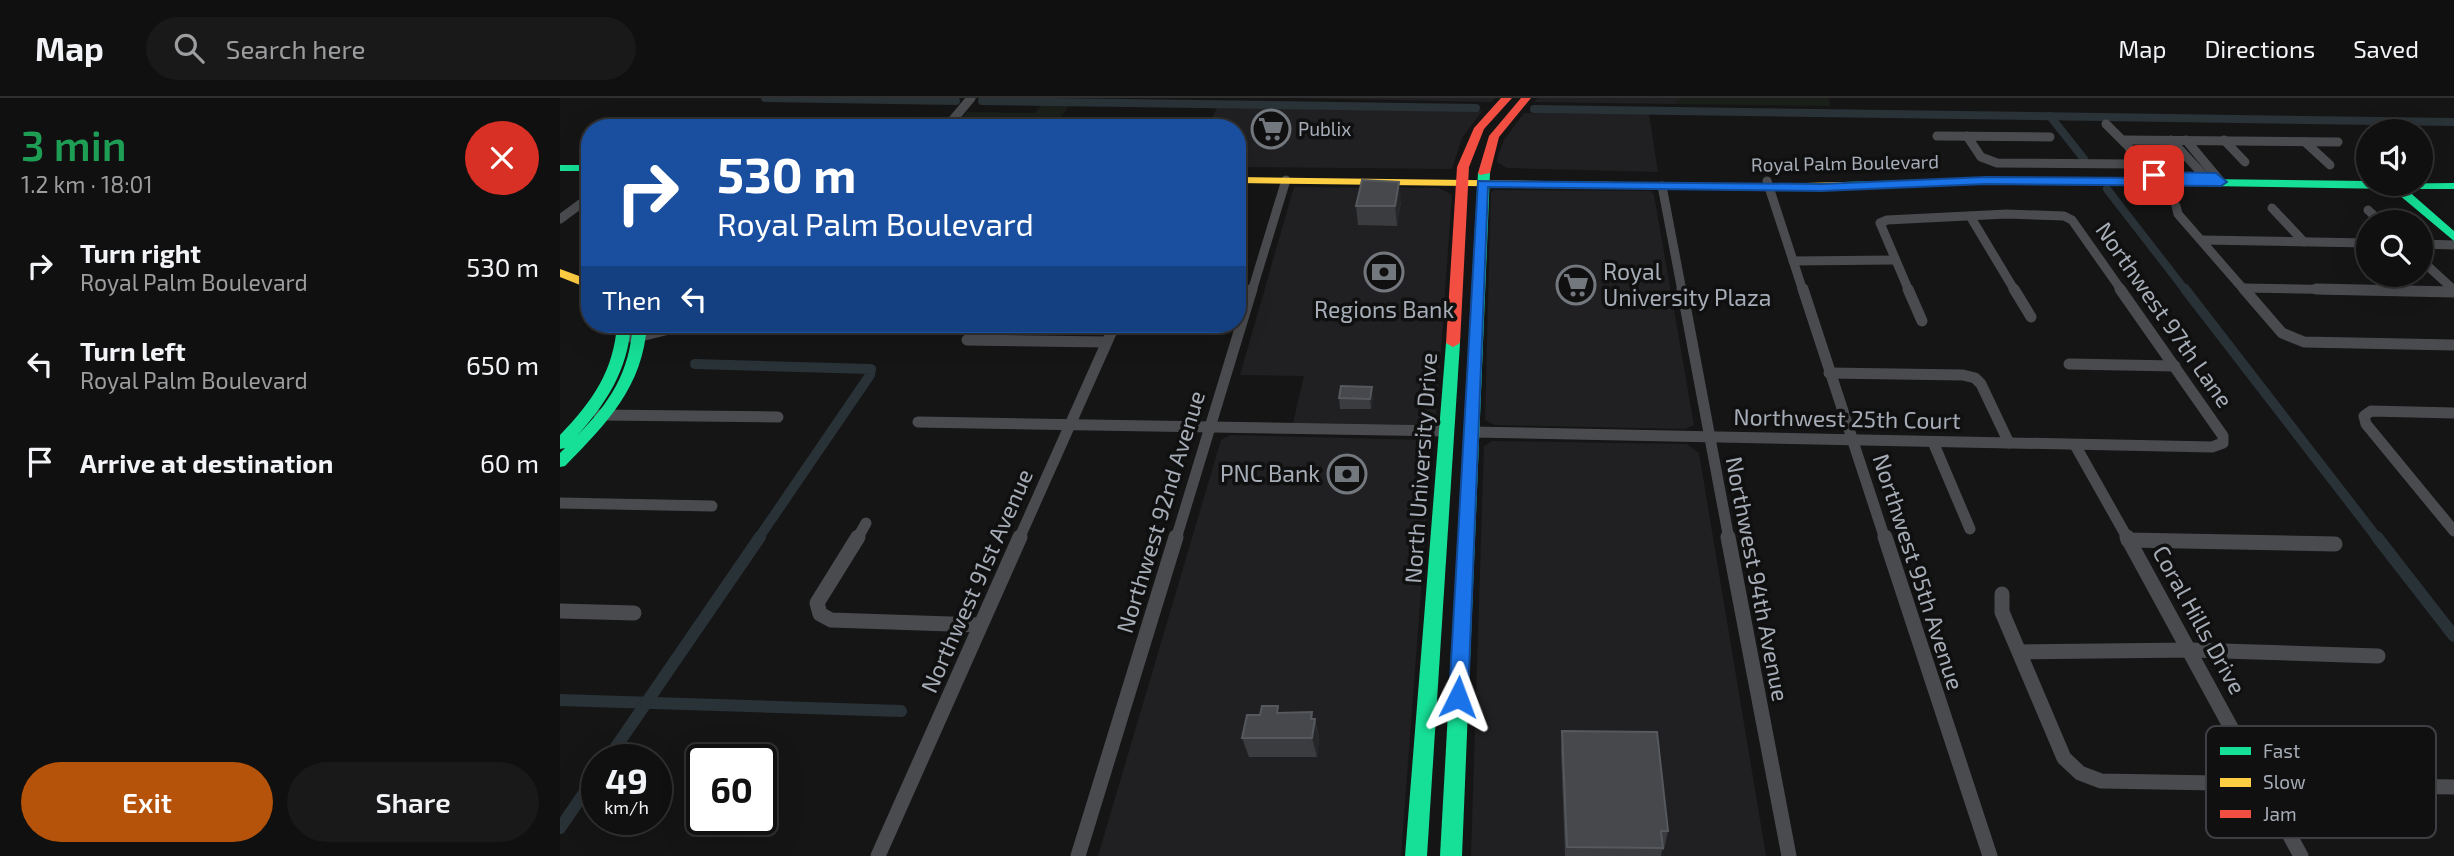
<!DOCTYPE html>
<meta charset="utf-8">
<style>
:root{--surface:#101010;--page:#191919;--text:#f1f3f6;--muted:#9c9d9f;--line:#303030;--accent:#b45309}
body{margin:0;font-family:"Exo 2",sans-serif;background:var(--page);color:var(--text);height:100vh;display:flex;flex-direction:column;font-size:26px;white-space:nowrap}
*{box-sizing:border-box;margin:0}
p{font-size:23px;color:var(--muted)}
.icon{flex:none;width:38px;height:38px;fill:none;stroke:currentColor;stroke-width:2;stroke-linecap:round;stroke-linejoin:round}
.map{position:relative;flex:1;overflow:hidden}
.sheet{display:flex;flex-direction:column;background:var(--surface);width:560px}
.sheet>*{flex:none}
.banner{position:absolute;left:21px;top:21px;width:665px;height:214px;border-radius:28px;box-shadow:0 7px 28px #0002,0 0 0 2px var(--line);background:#1a4fa0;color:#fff;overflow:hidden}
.controls{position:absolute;left:1796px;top:21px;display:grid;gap:14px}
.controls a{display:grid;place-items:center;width:77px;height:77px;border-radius:50%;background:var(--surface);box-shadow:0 7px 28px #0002,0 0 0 2px var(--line);font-size:35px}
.speed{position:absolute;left:21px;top:646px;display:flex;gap:14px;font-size:35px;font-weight:700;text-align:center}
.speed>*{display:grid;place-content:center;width:91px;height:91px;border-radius:50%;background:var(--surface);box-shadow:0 7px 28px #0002,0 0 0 2px var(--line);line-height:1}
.speed small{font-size:18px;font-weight:400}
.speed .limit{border:4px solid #111;border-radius:10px;background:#fff;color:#111}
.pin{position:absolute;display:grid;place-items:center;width:60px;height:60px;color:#fff;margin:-30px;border-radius:14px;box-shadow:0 4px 10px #0006}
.me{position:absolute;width:77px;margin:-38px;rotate:3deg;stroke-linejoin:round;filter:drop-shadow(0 0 5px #0008)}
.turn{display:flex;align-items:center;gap:24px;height:147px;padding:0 21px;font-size:32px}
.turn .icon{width:91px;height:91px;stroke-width:2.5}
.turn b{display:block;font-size:49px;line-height:60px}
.then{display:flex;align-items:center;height:66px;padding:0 21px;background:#0003;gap:14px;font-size:26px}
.round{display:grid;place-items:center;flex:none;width:74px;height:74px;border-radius:37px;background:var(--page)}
.head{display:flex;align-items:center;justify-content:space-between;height:119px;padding:0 21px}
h1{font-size:42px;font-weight:600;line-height:52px;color:#1e9e55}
.cta{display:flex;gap:14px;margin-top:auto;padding:14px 21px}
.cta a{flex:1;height:80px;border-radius:42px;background:var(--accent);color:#fff;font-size:28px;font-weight:600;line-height:80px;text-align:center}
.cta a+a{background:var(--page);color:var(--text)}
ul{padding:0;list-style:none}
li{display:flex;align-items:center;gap:21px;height:98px;padding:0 21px}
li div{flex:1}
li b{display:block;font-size:26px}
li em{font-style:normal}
header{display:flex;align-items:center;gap:42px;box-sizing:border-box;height:98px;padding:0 35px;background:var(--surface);border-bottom:2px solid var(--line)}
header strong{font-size:33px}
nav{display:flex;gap:38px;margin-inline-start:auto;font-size:24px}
.search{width:490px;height:63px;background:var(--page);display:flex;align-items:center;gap:18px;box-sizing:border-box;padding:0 24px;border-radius:38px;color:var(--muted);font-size:26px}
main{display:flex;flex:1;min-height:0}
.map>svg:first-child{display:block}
</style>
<header>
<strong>Map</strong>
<div class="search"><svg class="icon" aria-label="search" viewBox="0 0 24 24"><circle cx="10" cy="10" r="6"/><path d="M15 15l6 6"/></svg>Search here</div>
<nav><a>Map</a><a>Directions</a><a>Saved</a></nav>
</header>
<main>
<section class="sheet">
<div class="head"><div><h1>3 min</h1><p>1.2 km · 18:01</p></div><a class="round" style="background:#d93025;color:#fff"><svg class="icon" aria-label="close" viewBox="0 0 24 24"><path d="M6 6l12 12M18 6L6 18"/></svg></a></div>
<ul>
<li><svg class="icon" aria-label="right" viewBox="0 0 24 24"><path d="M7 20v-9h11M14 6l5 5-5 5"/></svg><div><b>Turn right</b><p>Royal Palm Boulevard</p></div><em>530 m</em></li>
<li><svg class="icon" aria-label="left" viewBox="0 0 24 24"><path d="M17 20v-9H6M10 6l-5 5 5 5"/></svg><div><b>Turn left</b><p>Royal Palm Boulevard</p></div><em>650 m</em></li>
<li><svg class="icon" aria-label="arrive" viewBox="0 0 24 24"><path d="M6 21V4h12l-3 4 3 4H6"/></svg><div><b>Arrive at destination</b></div><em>60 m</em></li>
</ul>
<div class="cta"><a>Exit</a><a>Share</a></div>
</section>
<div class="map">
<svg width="1894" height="758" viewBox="0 0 1894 758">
<rect width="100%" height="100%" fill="#151516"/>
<!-- built -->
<g fill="#202022">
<polygon points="729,0 936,0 931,4"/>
<polygon points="978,0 1121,0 1115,6 974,4"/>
<polygon points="657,10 922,13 902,40 892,71 677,69 677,30 647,30"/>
<polygon points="964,15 1089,16 1098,74 947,70 937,64 938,58 944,42"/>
<polygon points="734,89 879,90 892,97 876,320 866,327 733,325 744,278 680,277"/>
<polygon points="935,92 1091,93 1094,97 1134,327 1125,331 935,327 925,322 931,94"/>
<polygon points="671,337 865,342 872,345 841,758 538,758 661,342"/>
<polygon points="932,343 1127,346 1139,355 1206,758 911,758 924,348"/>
</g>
<!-- green -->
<g fill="#1a1f1a">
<polygon points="1121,0 1268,0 1271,8 1115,6"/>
<polygon points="482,6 510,6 493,30 394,30 407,14 475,15"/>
</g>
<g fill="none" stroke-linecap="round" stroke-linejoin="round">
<!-- canal-far2 -->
<g stroke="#293237" stroke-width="8">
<polyline points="205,0 396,3"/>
<polyline points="422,3 916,10"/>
<polyline points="974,11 1894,24"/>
<polyline points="1490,18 1524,61"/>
<polyline points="1547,91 1626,193"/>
</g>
<!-- canal-far1 -->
<g stroke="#293237" stroke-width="10">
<polyline points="1625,191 1818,441"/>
<polyline points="135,266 311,271 310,277 198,441"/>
</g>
<!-- canal -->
<g stroke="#293237" stroke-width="12">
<polyline points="1817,439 1894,538"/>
<polyline points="0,602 341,613"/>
<polyline points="47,662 200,439"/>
<polyline points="0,730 37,676"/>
</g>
<!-- street-far2 -->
<g stroke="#4a4b4e" stroke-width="9">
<polyline points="386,30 411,0"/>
<polyline points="1377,38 1490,39"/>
<polyline points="1407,38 1421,59 1437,65 1572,66 1577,63 1568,48 1546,26"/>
<polyline points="1565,42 1778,44"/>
<polyline points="1611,42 1650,84"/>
<polyline points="1626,42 1661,84"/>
<polyline points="1664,42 1685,64"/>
<polyline points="1745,44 1770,67"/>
<polyline points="1207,83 1243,193"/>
<polyline points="1102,88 1122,193"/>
<polyline points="1616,108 1618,116 1685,193"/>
<polyline points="1712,110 1744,144"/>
<polyline points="1808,112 1821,124"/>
<polyline points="1410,118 1455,193"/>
<polyline points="0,121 30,99"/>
<polyline points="1643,142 1808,145"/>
<polyline points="1860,146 1894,147"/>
<polyline points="1860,161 1894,192"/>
<polyline points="1233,163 1334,162"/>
<polyline points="1685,190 1848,193"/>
<polyline points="692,193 726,82"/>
<polyline points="1349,193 1320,125 1327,122 1447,116 1504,118 1512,122 1562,193"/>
</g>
<!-- street-far1 -->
<g stroke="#4a4b4e" stroke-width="11">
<polyline points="1122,191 1169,441"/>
<polyline points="1243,191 1325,441"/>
<polyline points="1348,191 1362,223"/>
<polyline points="1454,191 1471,219"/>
<polyline points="1684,191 1722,235 1744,244 1894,247"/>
<polyline points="1756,191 1894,194"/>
<polyline points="73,240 129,226"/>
<polyline points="407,242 546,244"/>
<polyline points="1509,266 1615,268"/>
<polyline points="1269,275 1403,277 1415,280 1421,286 1449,345"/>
<polyline points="1894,315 1811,313 1804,318 1806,326 1894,433"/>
<polyline points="39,317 218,319"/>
<polyline points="358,324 888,333"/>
<polyline points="911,334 1652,349 1663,345 1663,338 1560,191"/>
<polyline points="1373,344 1410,431"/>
<polyline points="1515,347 1568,441"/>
<polyline points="0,405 152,408"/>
<polyline points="297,441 306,425"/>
<polyline points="459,441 555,226"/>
<polyline points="616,441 692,191"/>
</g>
<!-- street -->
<g stroke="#4a4b4e" stroke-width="15">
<polyline points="298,439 257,505 260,516 271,522 420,527"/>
<polyline points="1168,439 1229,758"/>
<polyline points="1325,439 1430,758"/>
<polyline points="1567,439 1741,758"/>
<polyline points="1568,442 1775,446"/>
<polyline points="1442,496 1442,514 1504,660 1520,675 1541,683 1894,689"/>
<polyline points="0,513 74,515"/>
<polyline points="1460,554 1631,552 1818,558"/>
<polyline points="318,758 460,439"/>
<polyline points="518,758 616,439"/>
</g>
<!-- fast -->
<g fill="#16e098" fill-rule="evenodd">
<rect x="0" y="67" width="30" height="6"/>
<polygon points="924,72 930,75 902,758 880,758 918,75"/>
<polygon points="1463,79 1808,83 1808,86 1894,85 1894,91 1846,91 1894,133 1894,143 1832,91 1463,85 1283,90 1277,87 1283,84"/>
<path d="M57,226H71C68,272 46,306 16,339C51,303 69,276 73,226H87C83,289 47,325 5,368L0,369V355L5,350L0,351V337C32,304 54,273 57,226Z"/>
<polygon points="893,241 900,245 867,758 845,758 886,245"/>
</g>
<!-- slow -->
<g fill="#ffcf43" fill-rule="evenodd">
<polygon points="677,79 1209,86 1283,84 1289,87 1283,90 1209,92 677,85"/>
<polygon points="0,171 30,182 30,191 0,179"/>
</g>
<!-- jam -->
<g fill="#f24e42" fill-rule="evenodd">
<polygon points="941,0 952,0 924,31 909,69 900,245 893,249 886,245 897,69 914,30"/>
<polygon points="961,0 971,0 939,39 930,75 920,77 918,75 929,38"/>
</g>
</g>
<!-- wall -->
<g fill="#3a3c3f">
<polygon points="841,103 837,128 798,127 796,108"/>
<polygon points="813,299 811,311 780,311 779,300"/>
<polygon points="720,615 755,621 759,640 757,659 689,659 682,640 700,617"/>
<polygon points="1002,633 1108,733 1104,752 1102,752 1101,758 1005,758 1001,653"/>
</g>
<!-- shaded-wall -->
<g fill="#262729">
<polygon points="839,84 841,103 837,128 835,108"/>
<polygon points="812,289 813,299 811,311 810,301"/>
<polygon points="752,614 759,640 757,659 752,640 751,621"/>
</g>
<!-- building -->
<g fill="#46484c" stroke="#55585d" stroke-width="2">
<polygon points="802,82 839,84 835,108 796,108"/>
<polygon points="781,288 812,289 810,301 779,300"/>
<polygon points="702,608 718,608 717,615 752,614 751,621 755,621 752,640 682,640 687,617 700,617"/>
<polygon points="1002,633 1097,634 1108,733 1101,733 1103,750 1007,749"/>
</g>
<!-- route -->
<polygon fill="#1a73e8" stroke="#114b97" stroke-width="2" points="1594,74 1656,75 1667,84 1661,88 1426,86 1261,93 928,89 908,599 905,605 898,608 891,605 889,599 918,83 1261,86 1426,79 1592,80 1588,77"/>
<!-- icons -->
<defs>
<symbol id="supermarket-ring" viewBox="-11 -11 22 22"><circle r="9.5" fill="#101011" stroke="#73787f" stroke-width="1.5"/><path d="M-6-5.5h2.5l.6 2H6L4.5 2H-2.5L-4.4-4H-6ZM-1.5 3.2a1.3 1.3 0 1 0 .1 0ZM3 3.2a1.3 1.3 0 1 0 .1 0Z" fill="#73787f"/></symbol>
<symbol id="bank-ring" viewBox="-11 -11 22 22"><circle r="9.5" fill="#101011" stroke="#73787f" stroke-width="1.5"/><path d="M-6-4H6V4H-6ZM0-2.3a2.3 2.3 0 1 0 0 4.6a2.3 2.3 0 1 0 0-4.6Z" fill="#73787f"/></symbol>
</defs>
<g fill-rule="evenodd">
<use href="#supermarket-ring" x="689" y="9" width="44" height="44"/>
<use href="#bank-ring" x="802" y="152" width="44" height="44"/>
<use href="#supermarket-ring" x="994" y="165" width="44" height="44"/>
<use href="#bank-ring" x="765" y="354" width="44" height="44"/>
</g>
<g text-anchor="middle" stroke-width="7" stroke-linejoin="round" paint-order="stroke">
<!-- far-poi labels -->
<g font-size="19" fill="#a6adb7" stroke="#101011" text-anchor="start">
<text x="738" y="38">Publix</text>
</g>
<!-- far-street labels -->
<g font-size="19" fill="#a6adb7" stroke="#101011">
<text transform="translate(1285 65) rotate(-1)" y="7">Royal Palm Boulevard</text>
</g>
<!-- poi labels -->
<g font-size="23" fill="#a6adb7" stroke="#101011" text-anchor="start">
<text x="1043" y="182">Royal<tspan x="1043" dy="26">University Plaza</tspan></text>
<text x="824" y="220" text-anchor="middle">Regions Bank</text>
<text x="760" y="384" text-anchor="end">PNC Bank</text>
</g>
<!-- street labels -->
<g font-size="23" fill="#a6adb7" stroke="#101011">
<text transform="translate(1604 217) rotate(55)" y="8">Northwest 97th Lane</text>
<text transform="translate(1287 321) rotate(1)" y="8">Northwest 25th Court</text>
<text transform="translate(861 370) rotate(-86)" y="8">North University Drive</text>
<text transform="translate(601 414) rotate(-73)" y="8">Northwest 92nd Avenue</text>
<text transform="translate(1358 474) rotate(72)" y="8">Northwest 95th Avenue</text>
<text transform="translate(1197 481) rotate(79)" y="8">Northwest 94th Avenue</text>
<text transform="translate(417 483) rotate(-66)" y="8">Northwest 91st Avenue</text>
<text transform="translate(1639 522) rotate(61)" y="8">Coral Hills Drive</text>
</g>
</g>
<!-- legend -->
<rect x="1646" y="628" width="230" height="112" rx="10" fill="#101011" stroke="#3d3f43" stroke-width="2"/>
<rect x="1660" y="649" width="31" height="8" fill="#16e098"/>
<rect x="1660" y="680" width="31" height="9" fill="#ffcf43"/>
<rect x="1660" y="712" width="31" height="8" fill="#f24e42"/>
<g font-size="19" fill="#a6adb7">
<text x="1703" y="660">Fast</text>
<text x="1703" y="691">Slow</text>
<text x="1703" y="723">Jam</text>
</g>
</svg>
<div class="controls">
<a><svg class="icon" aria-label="sound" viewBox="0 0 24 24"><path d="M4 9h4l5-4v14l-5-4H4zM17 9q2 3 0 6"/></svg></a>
<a><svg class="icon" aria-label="search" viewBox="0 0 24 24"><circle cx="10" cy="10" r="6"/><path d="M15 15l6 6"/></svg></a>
</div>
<div class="speed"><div>49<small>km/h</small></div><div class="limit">60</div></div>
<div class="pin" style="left:1594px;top:77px;background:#d93025"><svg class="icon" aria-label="arrive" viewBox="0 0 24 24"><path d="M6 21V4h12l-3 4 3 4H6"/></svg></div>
<svg class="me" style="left:898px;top:599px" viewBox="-20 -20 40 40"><path d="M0-17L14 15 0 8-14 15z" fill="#1a73e8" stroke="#fff" stroke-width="4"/></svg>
<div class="banner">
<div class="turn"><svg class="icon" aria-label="right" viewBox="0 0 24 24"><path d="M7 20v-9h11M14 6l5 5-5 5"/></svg><div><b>530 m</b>Royal Palm Boulevard</div></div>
<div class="then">Then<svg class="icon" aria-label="left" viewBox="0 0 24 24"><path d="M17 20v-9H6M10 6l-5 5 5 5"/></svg></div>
</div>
</div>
</main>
